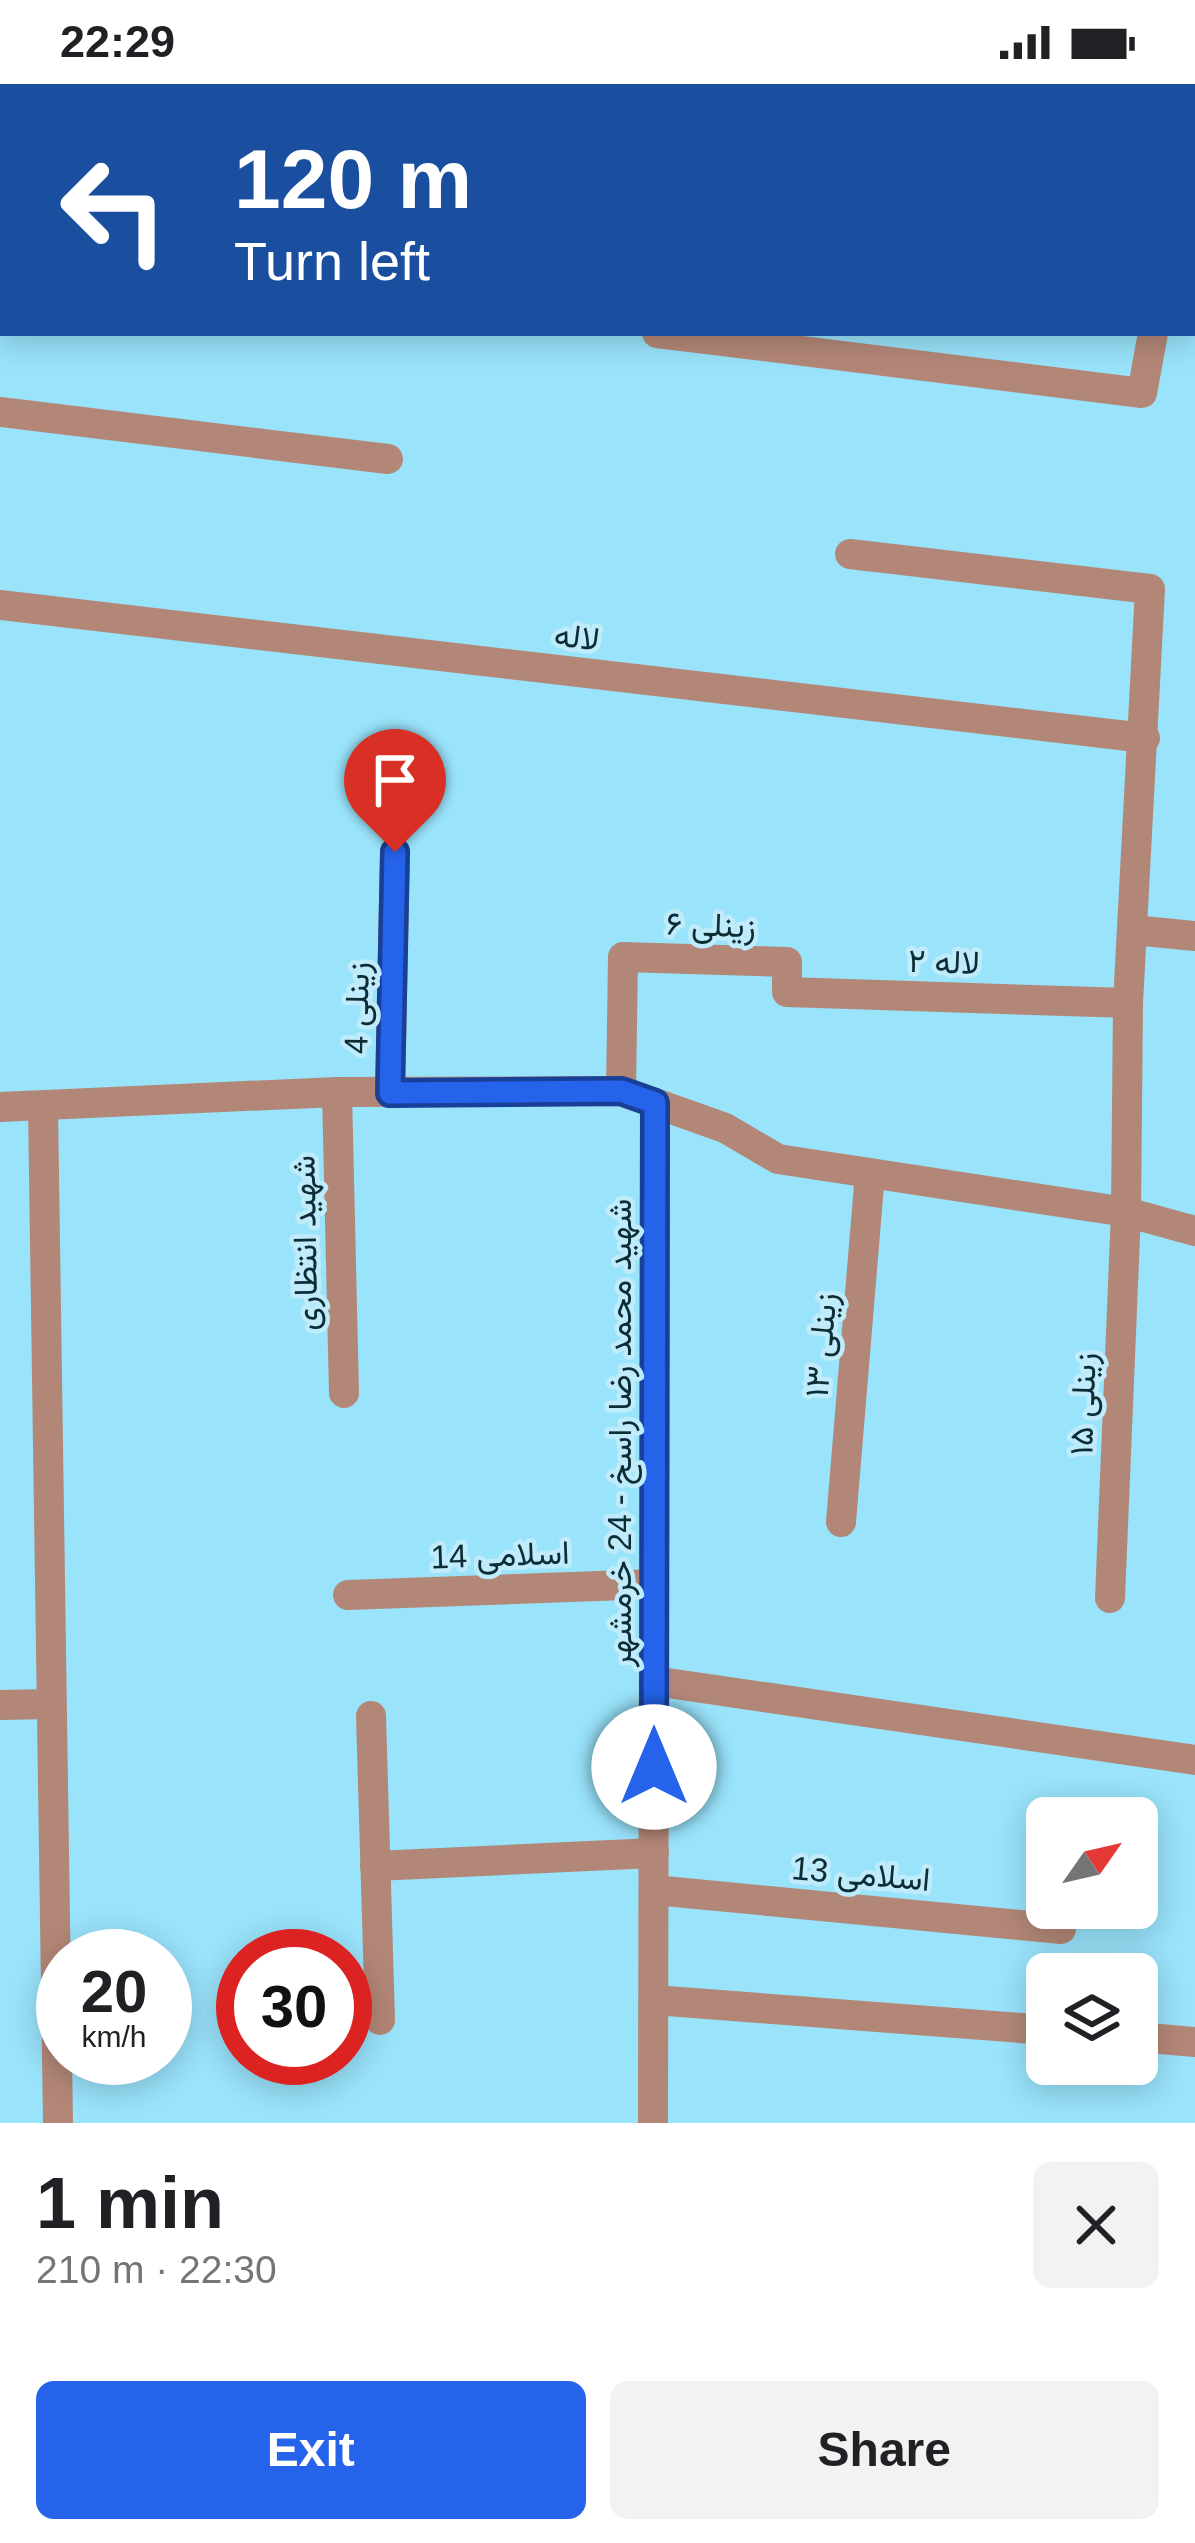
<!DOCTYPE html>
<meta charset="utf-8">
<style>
:root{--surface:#fff;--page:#f2f2f2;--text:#202124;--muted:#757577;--accent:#2563eb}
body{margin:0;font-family:Arial,Vazirmatn,sans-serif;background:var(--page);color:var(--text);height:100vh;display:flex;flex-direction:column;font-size:45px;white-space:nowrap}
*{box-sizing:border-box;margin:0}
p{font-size:39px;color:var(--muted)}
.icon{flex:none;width:66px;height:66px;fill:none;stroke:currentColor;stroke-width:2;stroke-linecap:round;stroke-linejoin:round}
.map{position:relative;height:2039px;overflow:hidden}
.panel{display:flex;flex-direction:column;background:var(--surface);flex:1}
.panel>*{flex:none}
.guide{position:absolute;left:0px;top:0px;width:1197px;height:252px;box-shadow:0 6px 30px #0003;background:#1a4fa0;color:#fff;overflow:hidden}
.needle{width:78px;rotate:56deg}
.buttons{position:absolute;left:1026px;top:1713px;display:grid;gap:24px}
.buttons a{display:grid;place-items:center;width:132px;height:132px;border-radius:18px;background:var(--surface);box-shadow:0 6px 30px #0003;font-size:60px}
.speed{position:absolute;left:36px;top:1845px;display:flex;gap:24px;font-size:60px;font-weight:700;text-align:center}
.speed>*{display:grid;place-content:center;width:156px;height:156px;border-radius:50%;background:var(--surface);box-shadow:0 6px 30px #0003;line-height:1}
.speed small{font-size:30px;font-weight:400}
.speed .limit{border:18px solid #d22;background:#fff;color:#111}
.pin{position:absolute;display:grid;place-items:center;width:102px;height:102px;color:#fff;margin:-123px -51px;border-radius:50% 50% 50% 0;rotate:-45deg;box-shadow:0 0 12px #0007}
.pin .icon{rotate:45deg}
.me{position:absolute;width:132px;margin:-66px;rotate:0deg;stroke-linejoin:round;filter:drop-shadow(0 0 9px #0008)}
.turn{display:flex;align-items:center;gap:42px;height:252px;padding:0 36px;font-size:54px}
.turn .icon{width:156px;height:156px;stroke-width:2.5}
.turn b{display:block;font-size:84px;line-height:102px}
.round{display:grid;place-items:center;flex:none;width:126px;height:126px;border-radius:18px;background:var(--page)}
.summary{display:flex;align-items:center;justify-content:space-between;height:204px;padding:0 36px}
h1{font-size:72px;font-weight:800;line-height:90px}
.action{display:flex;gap:24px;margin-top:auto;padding:24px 36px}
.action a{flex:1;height:138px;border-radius:18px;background:var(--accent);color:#fff;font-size:48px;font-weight:800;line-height:138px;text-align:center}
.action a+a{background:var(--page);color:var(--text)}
.status{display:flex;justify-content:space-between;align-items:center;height:84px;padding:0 60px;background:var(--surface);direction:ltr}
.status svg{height:33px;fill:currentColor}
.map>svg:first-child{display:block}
</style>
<div class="status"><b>22:29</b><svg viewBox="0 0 49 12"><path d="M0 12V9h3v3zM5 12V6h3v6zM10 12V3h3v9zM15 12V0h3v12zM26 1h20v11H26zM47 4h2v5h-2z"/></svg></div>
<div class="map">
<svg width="1195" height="2039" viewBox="0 0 1195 2039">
<rect width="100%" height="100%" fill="#99e3fb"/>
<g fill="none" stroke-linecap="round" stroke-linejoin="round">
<!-- primary-tunnel -->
<g stroke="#7dbfd4" stroke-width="30" stroke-dasharray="30 15" stroke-linecap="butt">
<polyline points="77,3 81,0"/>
<polyline points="171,3 175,0"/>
<polyline points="0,64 3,62"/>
<polyline points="0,135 3,132"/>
</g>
<!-- path -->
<polyline stroke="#578d9e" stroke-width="6" stroke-dasharray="9 9" stroke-linecap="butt" points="0,141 3,145"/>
<!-- minor -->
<g stroke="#b38777" stroke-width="30">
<polyline points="279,0 294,3"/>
<polyline points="1194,203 1195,203"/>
<polyline points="657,249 1142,309 1153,249"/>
<polyline points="0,328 388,375"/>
<polyline points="850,470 1150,505 1128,919 1126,1128 1110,1514"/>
<polyline points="0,521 1145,654"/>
<polyline points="1133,846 1195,852"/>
<polyline points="621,1007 623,873 787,878 787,908 1128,919"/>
<polyline points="337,1008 344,1309"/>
<polyline points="390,1009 395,768"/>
<polyline points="43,1022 58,2039"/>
<polyline points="0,1023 337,1008 621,1007 725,1044 778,1075 1126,1128 1195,1147"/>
<polyline points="841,1438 870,1089"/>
<polyline points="348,1511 654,1500"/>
<polyline points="654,1597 1195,1676"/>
<polyline points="0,1621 51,1620"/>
<polyline points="371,1632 380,1936"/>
<polyline points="375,1782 654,1769"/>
<polyline points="654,1806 1061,1845"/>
<polyline points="654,1916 1047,1946"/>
<polyline points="1137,1953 1195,1958"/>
<polyline points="653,2039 655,1020"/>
</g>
<!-- primary -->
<g stroke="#8e4225" stroke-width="30">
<polyline points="32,3 35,0"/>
<polyline points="241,3 245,0"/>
<polyline points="0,28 3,25"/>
<polyline points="0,189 3,187"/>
</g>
</g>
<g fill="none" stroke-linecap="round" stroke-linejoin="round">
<defs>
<polyline id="route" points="395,768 390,1009 621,1007 655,1019 654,1683"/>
</defs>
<!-- route casing -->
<use href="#route" stroke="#184099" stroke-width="30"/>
<!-- route -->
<use href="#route" stroke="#2563eb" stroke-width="21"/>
</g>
<g text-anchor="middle" stroke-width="9" stroke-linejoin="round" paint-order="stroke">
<!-- street labels -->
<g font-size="33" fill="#0d2d36" stroke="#c0ebfa">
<text transform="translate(577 552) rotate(7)" y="12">لاله</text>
<text transform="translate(711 840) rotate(2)" y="12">زینلی ۶</text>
<text transform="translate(944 877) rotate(2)" y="12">لاله ۲</text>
<text transform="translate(356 924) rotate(-89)" y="12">زینلی 4</text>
<text transform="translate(304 1159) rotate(-91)" y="12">شهید انتظاری</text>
<text transform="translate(820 1261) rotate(-85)" y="12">زینلی ۱۳</text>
<text transform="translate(1082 1320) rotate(-88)" y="12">زینلی ۱۵</text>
<text transform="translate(619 1349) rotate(-90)" y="12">شهید محمد رضا راسخ - 24 خرمشهر</text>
<text transform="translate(500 1470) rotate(-2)" y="12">اسلامی 14</text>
<text transform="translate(861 1789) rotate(5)" y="12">اسلامی 13</text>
</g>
</g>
</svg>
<div class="buttons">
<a><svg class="needle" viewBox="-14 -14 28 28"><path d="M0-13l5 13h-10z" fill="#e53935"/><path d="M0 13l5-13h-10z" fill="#757577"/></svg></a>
<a><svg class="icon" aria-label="layers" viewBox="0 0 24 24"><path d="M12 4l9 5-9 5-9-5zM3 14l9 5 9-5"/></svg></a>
</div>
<div class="speed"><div>20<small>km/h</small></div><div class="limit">30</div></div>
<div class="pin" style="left:395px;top:768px;background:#d93025"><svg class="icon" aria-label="arrive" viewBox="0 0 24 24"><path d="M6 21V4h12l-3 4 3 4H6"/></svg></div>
<svg class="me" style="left:654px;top:1683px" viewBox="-20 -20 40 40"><circle r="19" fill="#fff"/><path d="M0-13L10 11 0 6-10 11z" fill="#2563eb"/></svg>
<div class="guide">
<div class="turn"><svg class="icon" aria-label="left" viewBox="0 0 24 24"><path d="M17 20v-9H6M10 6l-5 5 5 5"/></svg><div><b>120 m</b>Turn left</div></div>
</div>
</div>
<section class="panel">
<div class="summary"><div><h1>1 min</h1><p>210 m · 22:30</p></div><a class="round"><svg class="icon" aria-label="close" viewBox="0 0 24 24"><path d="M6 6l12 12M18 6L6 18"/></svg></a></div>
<div class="action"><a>Exit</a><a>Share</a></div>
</section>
